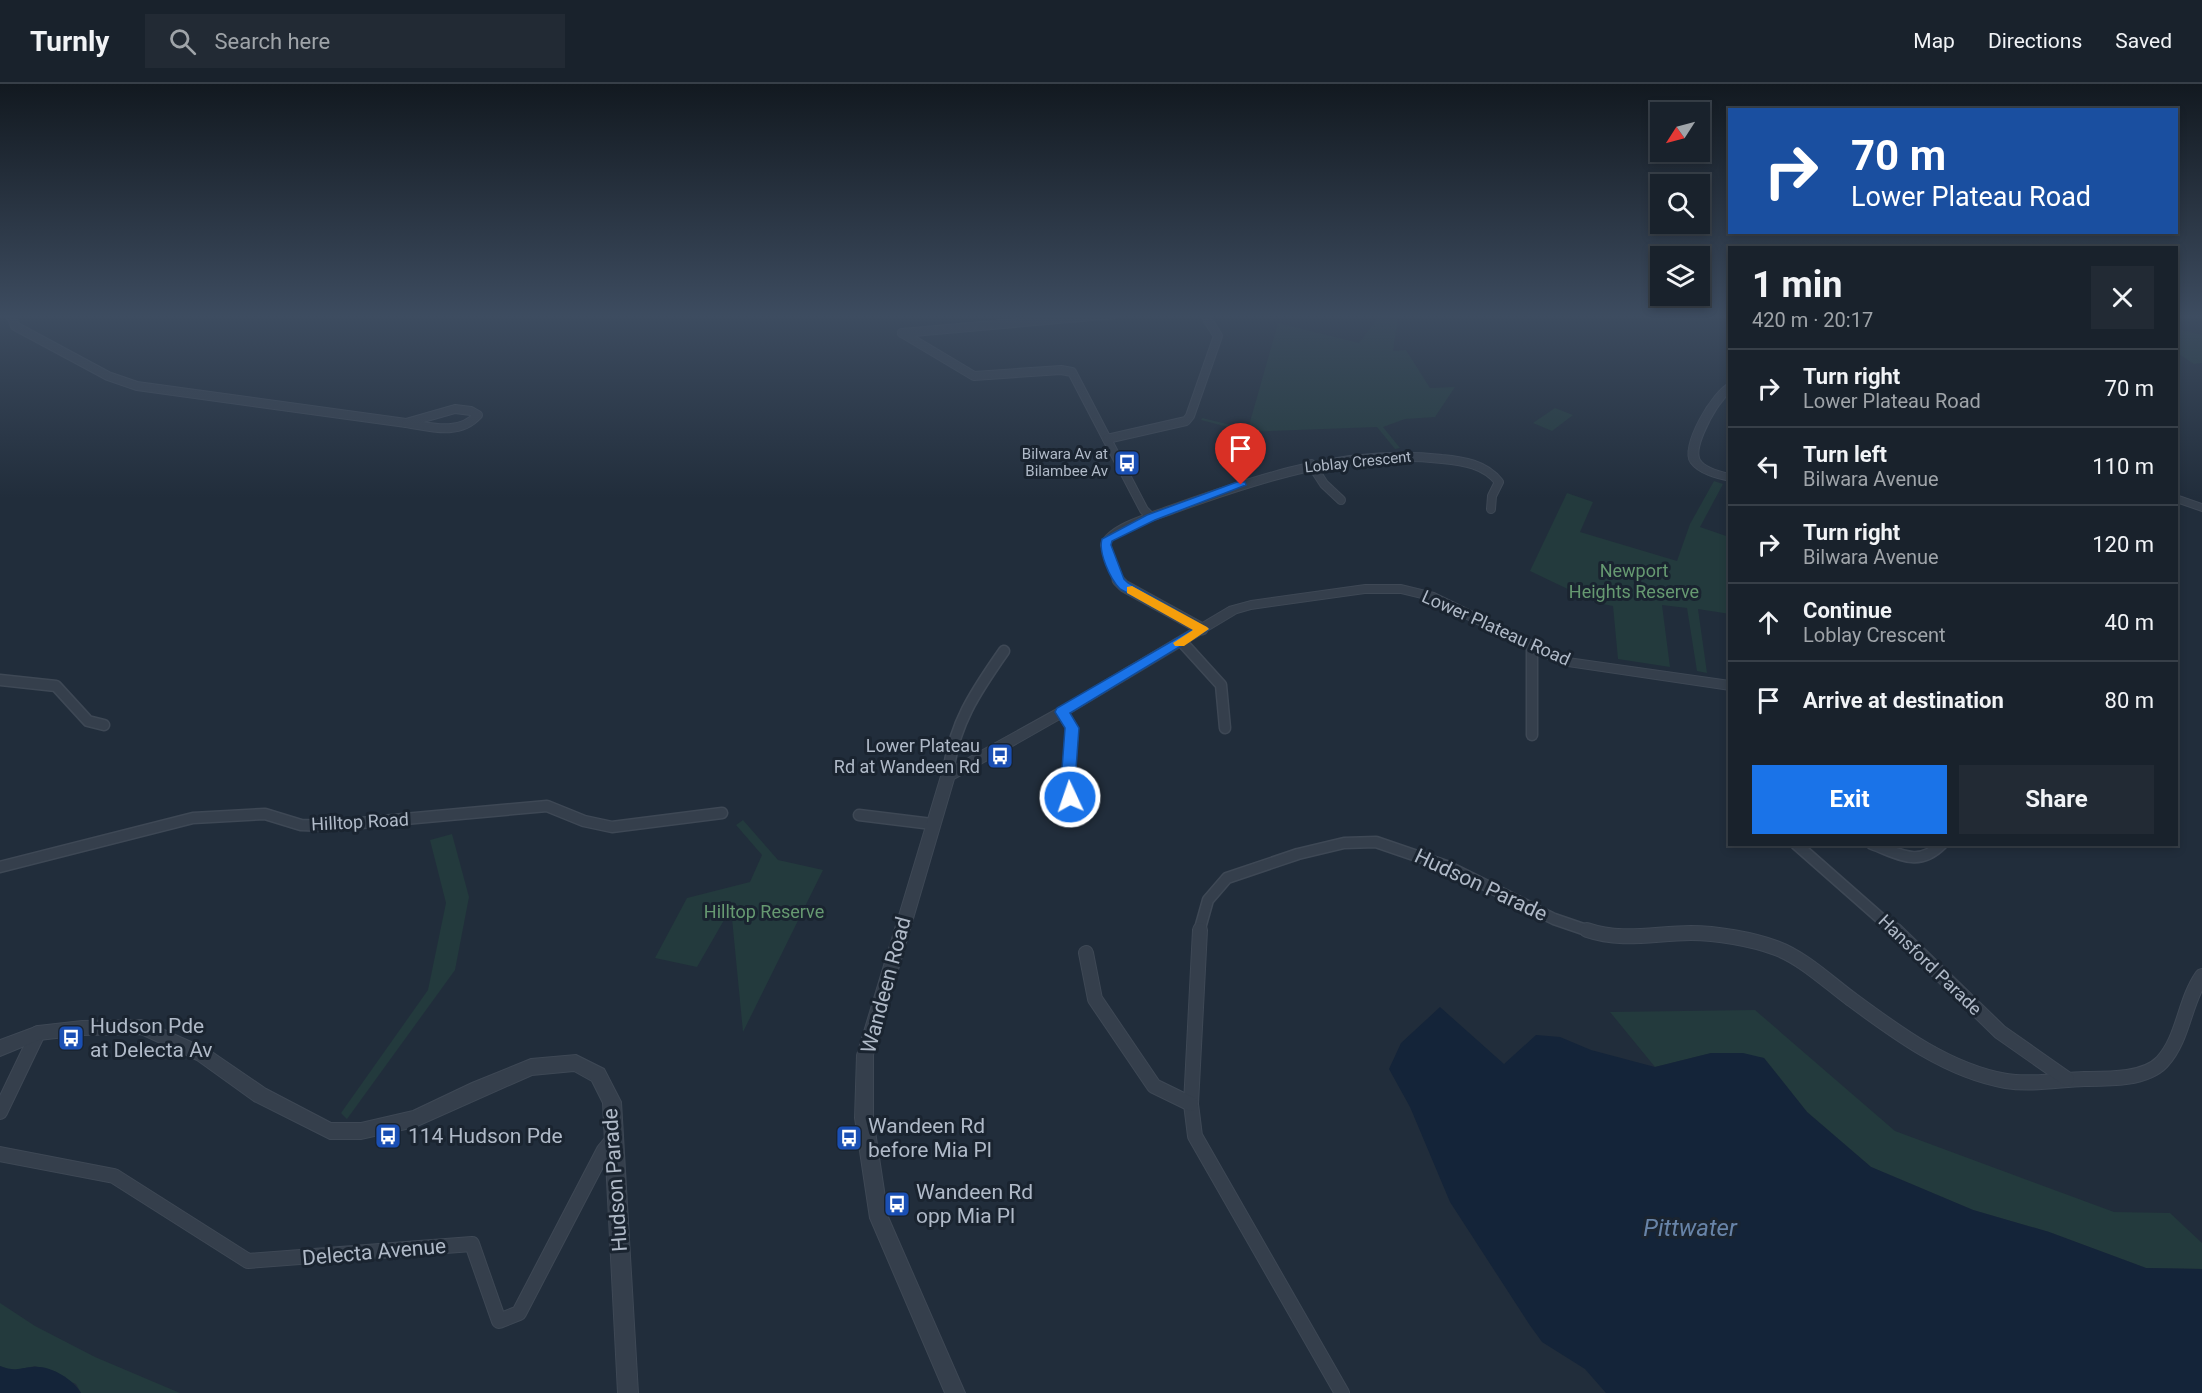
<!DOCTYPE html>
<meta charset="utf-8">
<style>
:root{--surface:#19222c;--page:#222a34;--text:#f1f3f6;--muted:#9fa4a9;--line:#373f48;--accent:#1a73e8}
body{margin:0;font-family:Roboto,sans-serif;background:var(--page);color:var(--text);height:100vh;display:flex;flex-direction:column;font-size:22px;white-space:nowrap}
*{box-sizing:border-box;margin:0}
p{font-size:20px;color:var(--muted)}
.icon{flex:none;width:33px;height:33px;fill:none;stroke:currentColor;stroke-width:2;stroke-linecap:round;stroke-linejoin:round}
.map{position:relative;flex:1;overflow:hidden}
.details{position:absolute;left:1728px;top:162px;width:450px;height:600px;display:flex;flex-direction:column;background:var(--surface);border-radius:0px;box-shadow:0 3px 9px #0003,0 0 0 2px var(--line)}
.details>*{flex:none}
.guide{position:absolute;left:1728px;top:24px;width:450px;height:126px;border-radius:0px;box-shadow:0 3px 9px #0003,0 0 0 2px var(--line);background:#1a4fa0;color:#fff;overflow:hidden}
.needle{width:39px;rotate:234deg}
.controls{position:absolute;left:1650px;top:18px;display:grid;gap:12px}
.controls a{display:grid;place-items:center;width:60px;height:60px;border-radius:0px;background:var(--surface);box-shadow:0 3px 9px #0003,0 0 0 2px var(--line);font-size:30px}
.pin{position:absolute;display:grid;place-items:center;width:51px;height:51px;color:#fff;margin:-62px -26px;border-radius:50% 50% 50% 0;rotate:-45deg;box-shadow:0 0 6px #0007}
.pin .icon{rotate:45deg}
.me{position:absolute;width:66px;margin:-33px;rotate:357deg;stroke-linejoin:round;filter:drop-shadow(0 0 4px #0008)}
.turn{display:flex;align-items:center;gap:21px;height:126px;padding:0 24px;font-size:27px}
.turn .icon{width:78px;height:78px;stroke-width:2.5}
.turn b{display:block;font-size:42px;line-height:51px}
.round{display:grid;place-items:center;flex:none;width:63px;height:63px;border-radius:0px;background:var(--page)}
.summary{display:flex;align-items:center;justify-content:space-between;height:102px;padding:0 24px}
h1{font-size:36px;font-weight:700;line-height:45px}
.action{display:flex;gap:12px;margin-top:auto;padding:12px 24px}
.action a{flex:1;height:69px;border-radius:0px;background:var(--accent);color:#fff;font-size:24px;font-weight:700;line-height:69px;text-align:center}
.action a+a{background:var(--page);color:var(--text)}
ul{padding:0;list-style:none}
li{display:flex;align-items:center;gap:18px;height:78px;padding:0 24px;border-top:2px solid var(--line)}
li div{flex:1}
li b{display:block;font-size:22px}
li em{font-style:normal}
header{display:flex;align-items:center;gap:36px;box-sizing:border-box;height:84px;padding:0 30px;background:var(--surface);border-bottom:2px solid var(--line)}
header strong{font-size:28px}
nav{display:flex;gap:33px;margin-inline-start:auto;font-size:21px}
.search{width:420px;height:54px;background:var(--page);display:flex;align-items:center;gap:15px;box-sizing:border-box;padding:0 21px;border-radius:0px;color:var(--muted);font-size:22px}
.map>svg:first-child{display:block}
</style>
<header>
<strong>Turnly</strong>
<div class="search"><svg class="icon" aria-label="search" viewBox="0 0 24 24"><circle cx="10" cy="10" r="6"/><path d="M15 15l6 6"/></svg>Search here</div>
<nav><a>Map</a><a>Directions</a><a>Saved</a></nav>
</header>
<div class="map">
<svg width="2202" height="1309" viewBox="0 0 2202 1309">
<rect width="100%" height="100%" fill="#212d3b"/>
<!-- green -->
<g fill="#233a3d">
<polygon points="1381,230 1398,232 1393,267 1406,266 1430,304 1455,303 1435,333 1405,335 1383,343 1400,364 1395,365 1377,343 1247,348 1201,336 1202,334 1248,345 1278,239 1359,259"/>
<polygon points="2177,245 2202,251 2202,279 2194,280 2177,269"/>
<polygon points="1555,324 1573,331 1552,347 1533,339"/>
<polygon points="1714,397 1723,400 1700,443 1729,453 1730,530 1698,525 1707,589 1697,587 1687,524 1662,521 1670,583 1618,575 1613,522 1597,519 1530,487 1567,409 1593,418 1580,448 1677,477 1690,440"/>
<polygon points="743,736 778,776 823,786 743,948 731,824 697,883 655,874 687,814 750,798 762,771 736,741"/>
<polygon points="452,750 469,813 455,886 347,1035 341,1029 428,906 446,819 430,756"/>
<polygon points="1755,926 1895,1047 2114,1128 2170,1129 2202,1159 2202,1185 2146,1184 2049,1148 1973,1126 1871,1083 1807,1028 1764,974 1712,969 1655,983 1610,928"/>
<polygon points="0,1219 35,1242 95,1273 180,1309 81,1309 76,1300 35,1282 13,1287 0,1282"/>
</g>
<!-- water -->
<g fill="#142439">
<polygon points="1440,923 1504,980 1536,951 1560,953 1591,966 1655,983 1711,969 1743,969 1764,974 1807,1028 1871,1083 1973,1126 2049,1148 2146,1184 2202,1185 2202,1309 1606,1309 1585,1285 1542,1258 1529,1240 1450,1118 1410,1023 1389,985 1401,959"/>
<path d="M0,1282C15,1288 18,1284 33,1283C50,1281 73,1295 81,1309H0Z"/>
</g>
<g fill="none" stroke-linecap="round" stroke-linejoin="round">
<defs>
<g id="minor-far2">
<polyline points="10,230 15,242 108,292 137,302 406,339"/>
<polyline points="902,249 974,292 1061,286 1072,288 1144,426 1151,433"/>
<polyline points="902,249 1115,230"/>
<path d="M455,325L471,327L478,331C459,352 431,343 406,339Z"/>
<polyline points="1107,355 1186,337 1190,332 1218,252 1204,230"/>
<polyline points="1311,380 1324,400 1341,416"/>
<path d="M1119,497L1105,461C1111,443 1158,431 1176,424C1262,393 1349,364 1442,375C1463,377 1485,380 1499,398L1492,412L1491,425"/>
</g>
<g id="minor-far1">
<polyline points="1118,496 1124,502 1202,545"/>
<polyline points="1182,558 1221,601 1225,644"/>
<polyline points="1532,564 1532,651"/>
<polyline points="0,596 56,602 88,637 104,641"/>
<polyline points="1062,628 1072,644 1069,685 1070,713"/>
<path d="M948,692C952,642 976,607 1004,567"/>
<polyline points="859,731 932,740"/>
<polyline points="1796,760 1896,848"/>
<path d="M1872,760C1900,770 1918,784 1942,760"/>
<polyline points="0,783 193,734 265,730 301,741 328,742 547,722 584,737 612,743 722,729"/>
<polyline points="1199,848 1208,816 1227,794 1298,770 1344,759 1376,758 1449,783 1554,835 1592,848"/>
</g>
<g id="minor">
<polyline points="1200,846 1191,1020 1195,1052 1342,1309"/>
<path d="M1587,846C1622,858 1655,849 1691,849C1716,849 1752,855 1776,864C1803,874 1828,898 1851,915C1897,949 1948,987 2006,997C2031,1001 2059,996 2084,995C2107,995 2145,996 2162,978C2184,954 2184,918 2202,892"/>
<polyline points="1895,846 2000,948 2067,995"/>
<polyline points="1086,869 1095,915 1154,1002 1191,1020"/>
<polyline points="0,1028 38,949"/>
<polyline points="0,1070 114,1092 248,1177 472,1160 499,1237 519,1229 604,1066 614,1054"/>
</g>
<g id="tertiary">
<path d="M1730,299C1730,310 1723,315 1717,324C1711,333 1693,365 1700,376C1705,384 1721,388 1730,390V397C1717,394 1699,390 1691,379C1679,363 1713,306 1730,299Z"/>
<polygon points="2176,411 2202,420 2202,427 2176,418"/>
<polygon points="1365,501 1401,501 1434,509 1568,574 1730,597 1730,606 1561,581 1426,515 1401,509 1365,509 1251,525 1237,529 1067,631 954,695 873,971 873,1034 888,1133 965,1309 945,1309 870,1134 855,1034 857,971 941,692 943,688 1057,625 1229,523 1251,517"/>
<polygon points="142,936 209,966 266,1005 331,1039 361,1039 413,1027 472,999 531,975 576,971 604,985 621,1018 638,1309 618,1309 603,1019 592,997 574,987 532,991 415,1043 361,1055 330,1055 254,1017 197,976 141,950 82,951 39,956 0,972 0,956 38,942 82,937"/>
</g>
</defs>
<!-- minor-far2 casing -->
<use href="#minor-far2" stroke="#3e4855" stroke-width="10"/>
<!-- minor-far1 casing -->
<use href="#minor-far1" stroke="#3e4855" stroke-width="13"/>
<!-- minor casing -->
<use href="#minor" stroke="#3e4855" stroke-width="16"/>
<!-- tertiary casing -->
<use href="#tertiary" stroke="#3e4855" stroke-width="2"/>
<!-- minor-far2 -->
<use href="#minor-far2" stroke="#353f4c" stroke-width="8"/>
<!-- minor-far1 -->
<use href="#minor-far1" stroke="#353f4c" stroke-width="10"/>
<!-- minor -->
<use href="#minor" stroke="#353f4c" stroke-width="14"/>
<!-- tertiary -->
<use href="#tertiary" fill="#353f4c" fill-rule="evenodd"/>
</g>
<!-- sky -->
<linearGradient id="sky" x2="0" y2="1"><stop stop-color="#121920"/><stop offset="0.56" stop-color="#3d4c60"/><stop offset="1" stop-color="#3d4c60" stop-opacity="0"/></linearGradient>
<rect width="2202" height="414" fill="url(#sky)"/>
<!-- route -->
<path fill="#1a73e8" stroke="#114b97" stroke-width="1.5" d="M1237,398H1245L1246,401L1155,436L1112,457L1111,461L1124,495L1128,499L1209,545L1070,629L1079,644L1076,685L1078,713L1070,719L1065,717L1062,685L1065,644L1055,628L1057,624L1193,545L1120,505C1110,495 1098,468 1102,455L1147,431Z"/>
<!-- slow -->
<polygon fill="#f59e0b" points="1132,502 1207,543 1209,545 1184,562 1175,562 1173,559 1193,546 1127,509 1127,503"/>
<!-- icons -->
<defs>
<symbol id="bus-square" viewBox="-11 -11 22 22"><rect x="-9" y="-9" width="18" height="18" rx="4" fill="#1a4fb4" stroke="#1a2430"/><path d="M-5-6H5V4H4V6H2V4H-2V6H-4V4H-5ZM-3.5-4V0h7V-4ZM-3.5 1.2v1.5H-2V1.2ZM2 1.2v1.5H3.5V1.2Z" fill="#fff"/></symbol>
</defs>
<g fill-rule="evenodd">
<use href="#bus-square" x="1112" y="364" width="30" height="30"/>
<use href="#bus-square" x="985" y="657" width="30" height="30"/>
<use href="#bus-square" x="56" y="939" width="30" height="30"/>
<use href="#bus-square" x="373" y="1037" width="30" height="30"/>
<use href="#bus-square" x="834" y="1039" width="30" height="30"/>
<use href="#bus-square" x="882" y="1105" width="30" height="30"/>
</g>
<g text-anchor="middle" stroke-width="6" stroke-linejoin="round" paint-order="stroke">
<!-- far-poi labels -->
<g font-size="15" fill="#b0bac8" stroke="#1a2430" text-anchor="end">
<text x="1108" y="375">Bilwara Av at<tspan x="1108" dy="17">Bilambee Av</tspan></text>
</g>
<!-- far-street labels -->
<g font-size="15" fill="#b0bac8" stroke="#1a2430">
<text transform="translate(1358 378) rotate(-6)" y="5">Loblay Crescent</text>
</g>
<!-- park labels -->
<g font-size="18" fill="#669971" stroke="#1a2430">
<text x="1634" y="493">Newport<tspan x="1634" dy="21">Heights Reserve</tspan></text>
<text x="764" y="834">Hilltop Reserve</text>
</g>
<!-- street labels -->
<g font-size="18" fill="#b0bac8" stroke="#1a2430">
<text transform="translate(1496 544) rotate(24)" y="6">Lower Plateau Road</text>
<text transform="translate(360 738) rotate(-3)" y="6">Hilltop Road</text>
<text transform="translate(1930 881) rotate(44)" y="6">Hansford Parade</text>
</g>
<!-- poi labels -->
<g font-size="18" fill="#b0bac8" stroke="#1a2430" text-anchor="end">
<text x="980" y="668">Lower Plateau<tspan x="980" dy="21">Rd at Wandeen Rd</tspan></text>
</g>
<!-- near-street labels -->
<g font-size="21" fill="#b0bac8" stroke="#1a2430">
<text transform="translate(1481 801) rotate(25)" y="7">Hudson Parade</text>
<text transform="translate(886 901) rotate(-75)" y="7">Wandeen Road</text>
<text transform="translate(615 1096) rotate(-94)" y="7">Hudson Parade</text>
<text transform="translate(374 1168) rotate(-5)" y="7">Delecta Avenue</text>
</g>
<!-- near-poi labels -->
<g font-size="21" fill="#b0bac8" stroke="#1a2430" text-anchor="start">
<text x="90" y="949">Hudson Pde<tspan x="90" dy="24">at Delecta Av</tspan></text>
<text x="868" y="1049">Wandeen Rd<tspan x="868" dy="24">before Mia Pl</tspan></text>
<text x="408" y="1059">114 Hudson Pde</text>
<text x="916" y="1115">Wandeen Rd<tspan x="916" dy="24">opp Mia Pl</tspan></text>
</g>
<!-- near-water labels -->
<g font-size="24" font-style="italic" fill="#6884a8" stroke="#1a2430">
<text x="1690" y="1152">Pittwater</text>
</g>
</g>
</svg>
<div class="controls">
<a><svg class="needle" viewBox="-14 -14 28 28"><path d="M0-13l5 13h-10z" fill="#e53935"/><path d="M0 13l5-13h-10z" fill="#9fa4a9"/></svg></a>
<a><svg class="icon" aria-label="search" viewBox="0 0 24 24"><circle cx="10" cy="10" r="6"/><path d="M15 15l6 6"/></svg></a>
<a><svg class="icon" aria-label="layers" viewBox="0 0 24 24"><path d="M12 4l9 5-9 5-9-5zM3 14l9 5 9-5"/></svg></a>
</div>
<div class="pin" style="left:1241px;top:401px;background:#d93025"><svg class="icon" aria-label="arrive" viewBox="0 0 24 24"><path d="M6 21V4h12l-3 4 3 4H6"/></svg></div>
<svg class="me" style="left:1070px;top:713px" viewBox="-20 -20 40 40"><circle r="17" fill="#1a73e8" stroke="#fff" stroke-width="3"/><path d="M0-11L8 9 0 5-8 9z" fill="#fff"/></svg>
<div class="guide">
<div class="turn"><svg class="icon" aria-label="right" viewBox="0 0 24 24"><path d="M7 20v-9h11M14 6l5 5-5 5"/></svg><div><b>70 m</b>Lower Plateau Road</div></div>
</div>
<section class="details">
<div class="summary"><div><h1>1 min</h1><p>420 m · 20:17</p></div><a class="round"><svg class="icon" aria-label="close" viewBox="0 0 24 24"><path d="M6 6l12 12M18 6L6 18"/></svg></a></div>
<ul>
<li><svg class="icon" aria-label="right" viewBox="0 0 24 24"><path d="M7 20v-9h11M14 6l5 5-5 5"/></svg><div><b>Turn right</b><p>Lower Plateau Road</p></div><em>70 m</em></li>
<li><svg class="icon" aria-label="left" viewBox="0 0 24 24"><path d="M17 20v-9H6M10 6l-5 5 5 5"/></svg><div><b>Turn left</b><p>Bilwara Avenue</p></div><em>110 m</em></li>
<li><svg class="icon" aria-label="right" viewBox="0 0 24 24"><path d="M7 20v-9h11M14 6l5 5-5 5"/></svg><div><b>Turn right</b><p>Bilwara Avenue</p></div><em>120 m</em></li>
<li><svg class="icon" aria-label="ahead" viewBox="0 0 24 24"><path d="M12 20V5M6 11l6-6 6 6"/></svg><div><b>Continue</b><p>Loblay Crescent</p></div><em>40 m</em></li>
<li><svg class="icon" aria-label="arrive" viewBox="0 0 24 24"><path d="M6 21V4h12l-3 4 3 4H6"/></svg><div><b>Arrive at destination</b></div><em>80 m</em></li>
</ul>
<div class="action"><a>Exit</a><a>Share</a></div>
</section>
</div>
